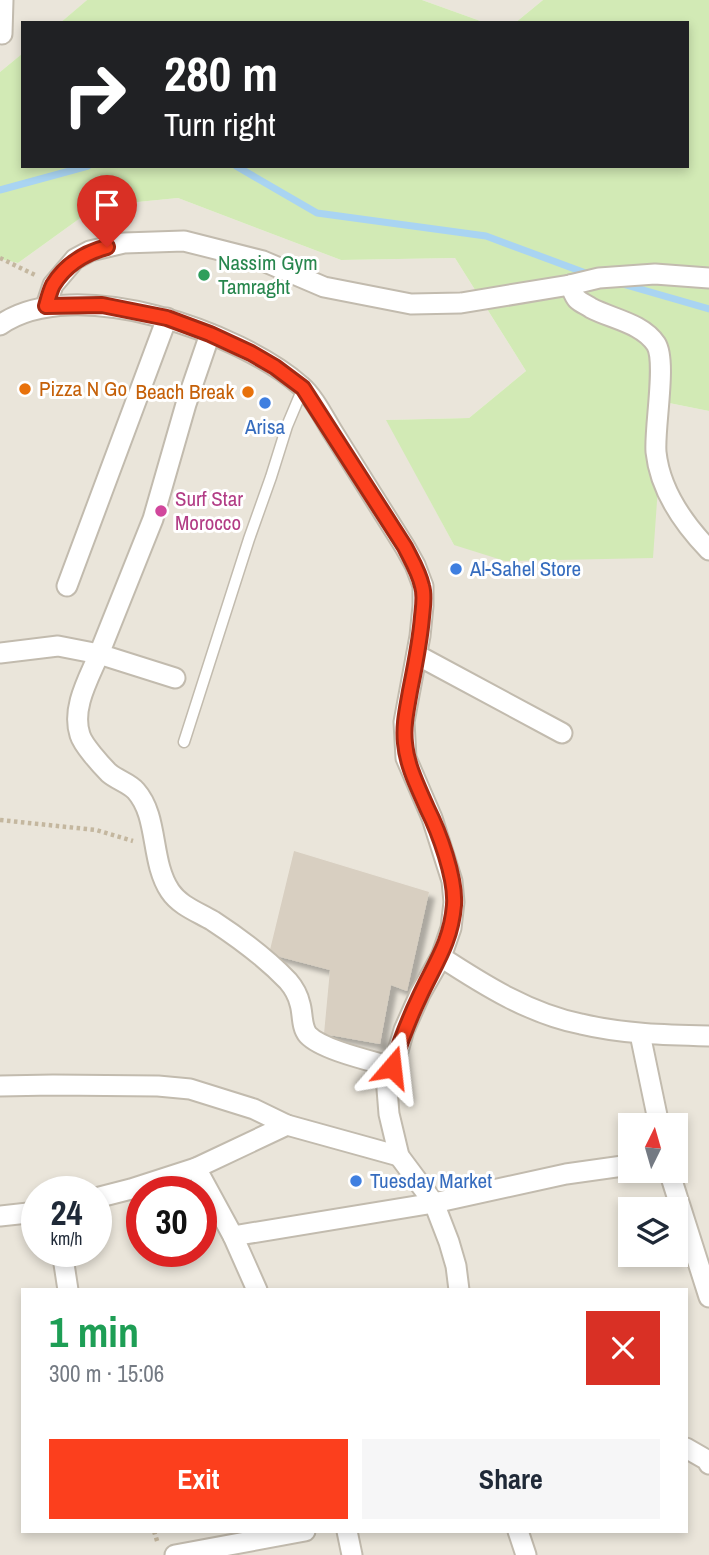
<!DOCTYPE html>
<meta charset="utf-8">
<style>
:root{--surface:#fff;--page:#f6f6f7;--text:#1f2937;--muted:#747a83;--accent:#fc3f1d}
body{margin:0;font-family:"Archivo Narrow",sans-serif;background:var(--page);color:var(--text);height:100vh;display:flex;flex-direction:column;font-size:26px;white-space:nowrap}
*{box-sizing:border-box;margin:0}
p{font-size:23px;color:var(--muted)}
.icon{flex:none;width:38px;height:38px;fill:none;stroke:currentColor;stroke-width:2;stroke-linecap:round;stroke-linejoin:round}
.map{position:relative;flex:1;overflow:hidden}
.details{position:absolute;left:21px;top:1288px;width:667px;height:245px;display:flex;flex-direction:column;background:var(--surface);border-radius:0px;box-shadow:0 4px 10px #0003}
.details>*{flex:none}
.hud{position:absolute;left:21px;top:21px;width:668px;height:147px;border-radius:0px;box-shadow:0 4px 10px #0003;background:#202124;color:#fff;overflow:hidden}
.needle{width:46px;rotate:5deg}
.buttons{position:absolute;left:618px;top:1113px;display:grid;gap:14px}
.buttons a{display:grid;place-items:center;width:70px;height:70px;border-radius:0px;background:var(--surface);box-shadow:0 4px 10px #0003;font-size:35px}
.speed{position:absolute;left:21px;top:1176px;display:flex;gap:14px;font-size:35px;font-weight:700;text-align:center}
.speed>*{display:grid;place-content:center;width:91px;height:91px;border-radius:50%;background:var(--surface);box-shadow:0 4px 10px #0003;line-height:1}
.speed small{font-size:18px;font-weight:400}
.speed .limit{border:10px solid #d22;background:#fff;color:#111}
.pin{position:absolute;display:grid;place-items:center;width:60px;height:60px;color:#fff;margin:-72px -30px;border-radius:50% 50% 50% 0;rotate:-45deg;box-shadow:0 0 7px #0007}
.pin .icon{rotate:45deg}
.me{position:absolute;width:77px;margin:-38px;rotate:17deg;stroke-linejoin:round;filter:drop-shadow(0 0 5px #0008)}
.turn{display:flex;align-items:center;gap:24px;height:147px;padding:0 28px;font-size:32px}
.turn .icon{width:91px;height:91px;stroke-width:2.5}
.turn b{display:block;font-size:49px;line-height:60px}
.round{display:grid;place-items:center;flex:none;width:74px;height:74px;border-radius:0px;background:var(--page)}
.overview{display:flex;align-items:center;justify-content:space-between;height:119px;padding:0 28px}
h1{font-size:42px;font-weight:800;line-height:52px;color:#1e9e55}
.primary-button{display:flex;gap:14px;margin-top:auto;padding:14px 28px}
.primary-button a{flex:1;height:80px;border-radius:0px;background:var(--accent);color:#fff;font-size:28px;font-weight:800;line-height:80px;text-align:center}
.primary-button a+a{background:var(--page);color:var(--text)}
.map>svg:first-child{display:block}
</style>
<div class="map">
<svg width="709" height="1555" viewBox="0 0 709 1555">
<defs>
<filter id="shadow"><feDropShadow dx="6" dy="6" stdDeviation="2" flood-color="#0004"/></filter>
</defs>
<rect width="100%" height="100%" fill="#f6f3ec"/>
<!-- residential -->
<g fill="#eae5da" fill-rule="evenodd">
<polygon points="0,0 87,0 60,23 23,23 23,53 0,72"/>
<polygon points="422,0 543,0 515,23 486,23"/>
<path d="M178,198L341,260L455,258L526,371L469,418L387,420L454,545L664,402L709,411V1555H0V259L18,263L97,206ZM630,1125H676V1171H630ZM37,1192H96V1251H37ZM142,1192H201V1251H142ZM630,1209H676V1255H630ZM23,1290H686V1531H23Z"/>
</g>
<!-- green -->
<g fill="#d2eab5">
<polygon points="87,0 422,0 486,23 60,23"/>
<polygon points="543,0 709,0 709,411 664,402 653,558 505,561 454,545 386,420 469,418 526,371 455,258 341,260 178,198 97,206 18,263 0,259 0,72 23,53 23,166 688,166 688,23 515,23"/>
</g>
<g fill="none" stroke-linecap="round" stroke-linejoin="round">
<!-- stream -->
<g stroke="#a9d4f2" stroke-width="7">
<polyline points="236,166 317,213 486,236 591,275"/>
<polyline points="0,190 88,166"/>
<polyline points="619,283 709,309"/>
</g>
</g>
<!-- building -->
<polygon fill="#d8cfc1" filter="url(#shadow)" points="294,851 429,892 407,991 391,985 380,1044 324,1034 330,970 269,954"/>
<g fill="none" stroke-linecap="round" stroke-linejoin="round">
<defs>
<polyline id="lane" points="184,742 249,539 271,477 287,426 303,388"/>
<g id="street">
<polyline points="2,34 3,0"/>
<path d="M570,285C572,289 574,296 577,299C581,303 587,305 591,308C612,319 642,323 656,344C667,361 654,428 656,452C660,490 683,523 709,550"/>
<polyline points="46,306 53,285 75,259 90,251 124,243 184,241 263,261 324,287 411,304 461,303 570,285 599,278 655,274 709,278"/>
<path d="M0,325C74,273 240,332 301,386C314,397 325,420 334,434C358,472 381,509 405,547L415,565L423,586V606L420,636L404,722L406,758L432,818L452,881L454,902L451,928L441,957C484,985 530,1014 581,1024C623,1034 666,1035 709,1036"/>
<polyline points="67,586 167,318"/>
<path d="M0,653L58,646L99,654C89,678 71,708 80,735C83,745 101,765 109,773C117,780 129,783 136,791C159,817 150,861 170,891C180,906 198,912 213,921C239,938 266,958 288,981C294,988 298,995 300,1004C303,1013 301,1027 308,1035C322,1050 372,1061 392,1067"/>
<polyline points="417,655 562,733"/>
<polyline points="175,678 99,654 153,519 186,404 210,334"/>
<polyline points="441,957 420,994 404,1030 387,1089 389,1114 399,1156 434,1203 449,1242 456,1266 459,1290"/>
<polyline points="640,1034 659,1125"/>
<polyline points="0,1086 53,1085 158,1086 190,1089 254,1109 287,1125 196,1168 131,1189 96,1198"/>
<polyline points="287,1125 399,1156"/>
<polyline points="196,1168 233,1236 257,1290"/>
<polyline points="669,1171 709,1297"/>
<polyline points="0,1216 37,1212"/>
<polyline points="233,1236 434,1203 566,1174 630,1165"/>
<polyline points="62,1251 68,1290"/>
<polyline points="686,1448 707,1460 709,1464"/>
<polyline points="347,1531 352,1555"/>
<polyline points="518,1531 526,1555"/>
<polyline points="175,1555 305,1531"/>
</g>
</defs>
<!-- lane casing -->
<use href="#lane" stroke="#c2bbae" stroke-width="13"/>
<!-- street casing -->
<use href="#street" stroke="#c2bbae" stroke-width="23"/>
<!-- path -->
<g stroke="#c4b79f" stroke-width="4.5" stroke-dasharray="3.5 3.5" stroke-linecap="butt">
<polyline points="0,258 37,276"/>
<polyline points="0,820 96,830 133,841"/>
<polyline points="154,1531 158,1544"/>
</g>
<!-- lane -->
<use href="#lane" stroke="#fff" stroke-width="10"/>
<!-- street -->
<use href="#street" stroke="#fff" stroke-width="19"/>
</g>
<g fill="none" stroke-linecap="round" stroke-linejoin="round">
<defs>
<path id="route" d="M107,247C84,253 66,264 53,285C50,291 48,299 46,306L102,305L167,318L210,334L251,353L275,367L303,388L405,547C411,559 419,572 422,586C425,595 423,607 422,617C420,642 415,666 410,691C407,709 403,725 405,743C407,766 418,787 427,808C439,832 456,878 454,905C451,943 434,965 419,998C408,1021 400,1043 392,1067"/>
</defs>
<!-- route casing -->
<use href="#route" stroke="#a42913" stroke-width="18"/>
<!-- route -->
<use href="#route" stroke="#fc3f1d" stroke-width="12"/>
</g>
<!-- markers -->
<circle fill="#2e9e5b" stroke="#fff" stroke-width="2.5" cx="204" cy="275" r="7"/>
<g fill="#e8710a" stroke="#fff" stroke-width="2.5">
<circle cx="25" cy="389" r="7"/>
<circle cx="248" cy="392" r="7"/>
</g>
<g fill="#3f7fe0" stroke="#fff" stroke-width="2.5">
<circle cx="265" cy="403" r="7"/>
<circle cx="456" cy="569" r="7"/>
<circle cx="356" cy="1181" r="7"/>
</g>
<circle fill="#d1479c" stroke="#fff" stroke-width="2.5" cx="161" cy="511" r="7"/>
<g text-anchor="middle" stroke-width="6" stroke-linejoin="round" paint-order="stroke">
<!-- leisure labels -->
<g font-size="21" fill="#27864d" stroke="#fff" text-anchor="start">
<text x="218" y="270">Nassim Gym<tspan x="218" dy="24">Tamraght</tspan></text>
</g>
<!-- food labels -->
<g font-size="21" fill="#c56008" stroke="#fff" text-anchor="start">
<text x="39" y="396">Pizza N Go</text>
<text x="234" y="399" text-anchor="end">Beach Break</text>
</g>
<!-- shop labels -->
<g font-size="21" fill="#366cbe" stroke="#fff" text-anchor="start">
<text x="265" y="434" text-anchor="middle">Arisa</text>
<text x="470" y="576">Al-Sahel Store</text>
<text x="370" y="1188">Tuesday Market</text>
</g>
<!-- hotel labels -->
<g font-size="21" fill="#b23c85" stroke="#fff" text-anchor="start">
<text x="175" y="506">Surf Star<tspan x="175" dy="24">Morocco</tspan></text>
</g>
</g>
</svg>
<div class="buttons">
<a><svg class="needle" viewBox="-14 -14 28 28"><path d="M0-13l5 13h-10z" fill="#e53935"/><path d="M0 13l5-13h-10z" fill="#747a83"/></svg></a>
<a><svg class="icon" aria-label="layers" viewBox="0 0 24 24"><path d="M12 4l9 5-9 5-9-5zM3 14l9 5 9-5"/></svg></a>
</div>
<div class="speed"><div>24<small>km/h</small></div><div class="limit">30</div></div>
<div class="pin" style="left:107px;top:247px;background:#d93025"><svg class="icon" aria-label="arrive" viewBox="0 0 24 24"><path d="M6 21V4h12l-3 4 3 4H6"/></svg></div>
<svg class="me" style="left:392px;top:1067px" viewBox="-20 -20 40 40"><path d="M0-17L14 15 0 8-14 15z" fill="#fc3f1d" stroke="#fff" stroke-width="4"/></svg>
<div class="hud">
<div class="turn"><svg class="icon" aria-label="right" viewBox="0 0 24 24"><path d="M7 20v-9h11M14 6l5 5-5 5"/></svg><div><b>280 m</b>Turn right</div></div>
</div>
<section class="details">
<div class="overview"><div><h1>1 min</h1><p>300 m · 15:06</p></div><a class="round" style="background:#d93025;color:#fff"><svg class="icon" aria-label="close" viewBox="0 0 24 24"><path d="M6 6l12 12M18 6L6 18"/></svg></a></div>
<div class="primary-button"><a>Exit</a><a>Share</a></div>
</section>
</div>
